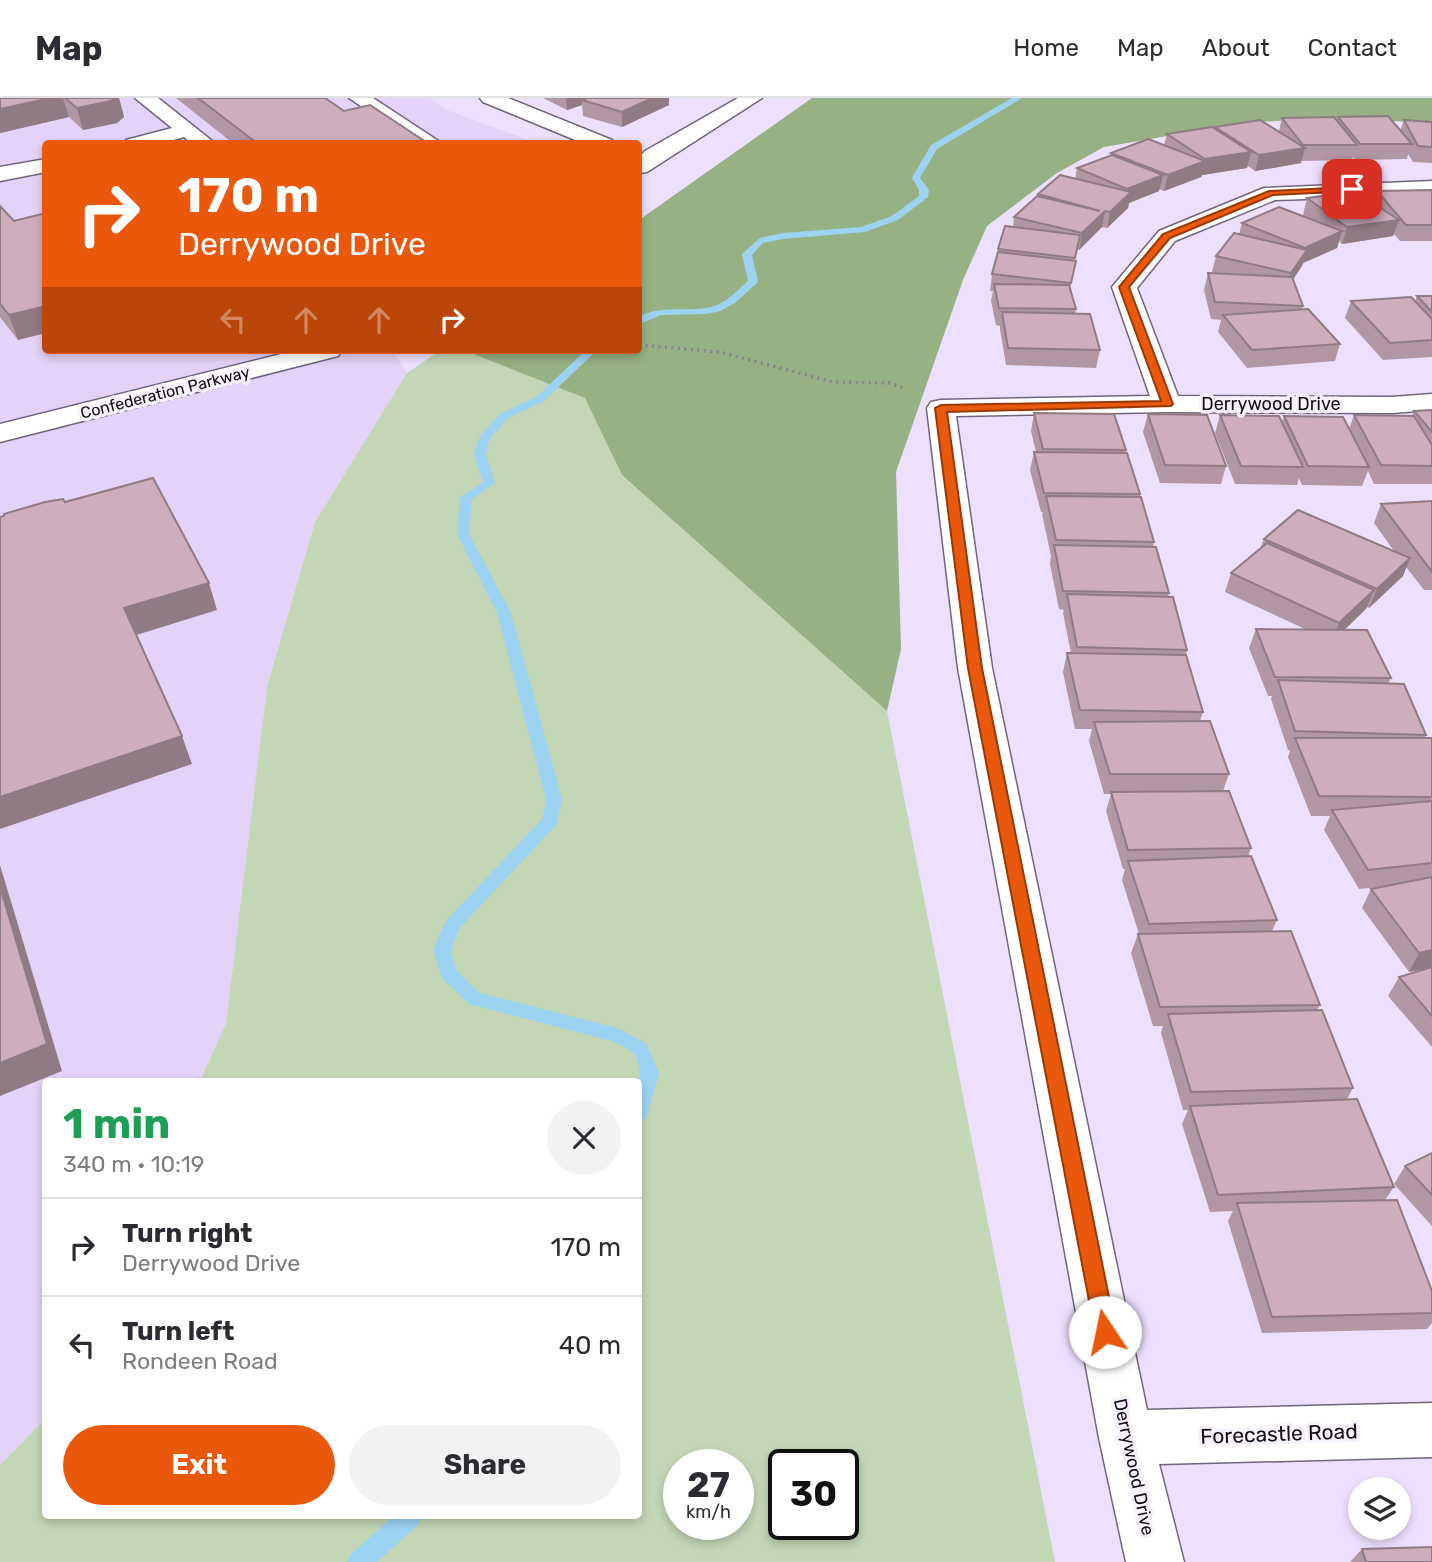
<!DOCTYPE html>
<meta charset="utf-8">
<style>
:root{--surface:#fff;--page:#f2f2f3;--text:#2b2b33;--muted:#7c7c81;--line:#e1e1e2;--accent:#ea580c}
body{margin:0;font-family:Rubik,sans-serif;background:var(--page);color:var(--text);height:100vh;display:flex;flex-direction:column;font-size:26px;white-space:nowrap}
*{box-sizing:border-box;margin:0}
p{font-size:23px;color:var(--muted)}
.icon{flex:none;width:38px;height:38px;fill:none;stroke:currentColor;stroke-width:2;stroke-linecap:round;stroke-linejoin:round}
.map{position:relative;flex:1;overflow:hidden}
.side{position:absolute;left:42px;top:980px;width:600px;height:441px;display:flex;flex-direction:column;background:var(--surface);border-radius:7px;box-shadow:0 4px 10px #0003}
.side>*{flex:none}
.hud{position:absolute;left:42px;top:42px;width:600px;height:214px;border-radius:7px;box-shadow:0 4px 10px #0003;background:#ea580c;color:#fff;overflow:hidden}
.tools{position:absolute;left:1348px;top:1379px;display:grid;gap:14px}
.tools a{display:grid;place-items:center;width:63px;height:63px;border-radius:50%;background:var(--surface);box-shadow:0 4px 10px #0003;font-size:35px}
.speed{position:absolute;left:663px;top:1351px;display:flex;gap:14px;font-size:35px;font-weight:700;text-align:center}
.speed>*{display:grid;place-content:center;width:91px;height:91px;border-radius:50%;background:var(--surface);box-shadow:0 4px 10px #0003;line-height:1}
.speed small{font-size:18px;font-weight:400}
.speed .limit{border:4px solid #111;border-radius:10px;background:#fff;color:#111}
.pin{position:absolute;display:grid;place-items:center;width:60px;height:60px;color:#fff;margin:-30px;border-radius:14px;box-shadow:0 4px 10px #0006}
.me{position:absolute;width:77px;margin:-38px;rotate:349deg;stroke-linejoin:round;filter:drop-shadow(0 0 5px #0008)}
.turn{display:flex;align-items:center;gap:24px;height:147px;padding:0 21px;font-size:32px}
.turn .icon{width:91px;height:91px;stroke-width:2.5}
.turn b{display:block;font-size:49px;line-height:60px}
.lanes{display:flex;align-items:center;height:66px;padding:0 21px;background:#0003;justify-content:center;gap:35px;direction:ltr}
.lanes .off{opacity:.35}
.round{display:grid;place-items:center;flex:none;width:74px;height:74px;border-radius:37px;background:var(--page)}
.summary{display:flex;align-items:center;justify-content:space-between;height:119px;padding:0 21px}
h1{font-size:42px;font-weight:700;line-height:52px;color:#1e9e55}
.action{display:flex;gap:14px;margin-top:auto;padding:14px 21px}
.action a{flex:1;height:80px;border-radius:42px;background:var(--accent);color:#fff;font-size:28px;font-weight:700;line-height:80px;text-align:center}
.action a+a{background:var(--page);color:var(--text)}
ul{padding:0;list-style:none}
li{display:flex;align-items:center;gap:21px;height:98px;padding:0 21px;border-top:2px solid var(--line)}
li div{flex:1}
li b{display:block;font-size:26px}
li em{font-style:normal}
header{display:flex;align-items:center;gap:42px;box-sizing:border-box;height:98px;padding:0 35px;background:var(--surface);border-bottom:2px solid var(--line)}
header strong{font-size:33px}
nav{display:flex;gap:38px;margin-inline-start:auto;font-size:24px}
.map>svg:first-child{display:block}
</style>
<header>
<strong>Map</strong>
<nav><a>Home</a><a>Map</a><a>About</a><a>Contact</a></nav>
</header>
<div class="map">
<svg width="1432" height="1464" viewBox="0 0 1432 1464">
<rect width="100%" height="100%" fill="#ede0fe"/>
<!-- built -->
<polygon fill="#e3d3f8" points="0,0 429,0 447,12 536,45 46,46 46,252 392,252 407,275 315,424 267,589 226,925 200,983 46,984 45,1321 0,1367"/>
<!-- green -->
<path fill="#c3d6b6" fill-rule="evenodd" d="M441,252H463L586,300L622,377L887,613L1055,1464H0V1367L45,1321L46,1418H639V984L200,983L226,925L267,589L315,424L407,275ZM679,1367H738V1426H679ZM784,1367H844V1426H784Z"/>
<!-- forest -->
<polygon fill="#96b183" points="812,0 1432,0 1432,25 1328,20 1243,25 1104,49 1057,75 987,128 963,182 896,374 901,551 887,613 622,377 585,300 463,252 639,252 639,122"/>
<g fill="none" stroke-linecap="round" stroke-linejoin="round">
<!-- stream -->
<g fill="#9dd3f2" fill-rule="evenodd">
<path d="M1012,0H1022L937,51L920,80L929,92L928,99L898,122L865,134L783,141L763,145L752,157L758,184L735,205L720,213L707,216L661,217L639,226V219C663,206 686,215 711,209C726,205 737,193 748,183L742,156L760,140L783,135L861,129L892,118L919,98V92L912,80L931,47Z"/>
<path d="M586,252H597L544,303L508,320L489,342L486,357L495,385L472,401L469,436L511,515L562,701L557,726L459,831L451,852L456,872L480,895L617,930L646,945L659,975L648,1015L646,1021L639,1023C638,1005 645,968 633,955C629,950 618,946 612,943L469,906L442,880L433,852L446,823L543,720L546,701L497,515L457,436L460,399L483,384L474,357L479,339L500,316L536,299Z"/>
<polygon points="394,1418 422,1418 419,1426 377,1464 347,1464 351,1456"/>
</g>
<defs>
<g id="minor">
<polygon points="135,0 158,0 216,46 192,46 184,39 160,46 123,46 126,42 172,30"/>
<polygon points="349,0 373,0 443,46 418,46"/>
<polygon points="480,0 508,0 612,42 615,46 585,46 483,4"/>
<polygon points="738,0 762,0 647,74 639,75 639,59 645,53"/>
<polygon points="46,61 46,74 0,83 0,69"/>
<polygon points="1432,83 1432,97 1275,102 1175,143 1137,190 1178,298 1392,299 1432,296 1432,312 1392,315 1167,314 956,318 992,570 1147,1312 1432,1305 1432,1359 1159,1366 1184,1464 1126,1464 1099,1340 958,570 927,310 931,304 941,302 1150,298 1112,189 1159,133 1264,90"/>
<polygon points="297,252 342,252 338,258 0,344 0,326"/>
</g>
</defs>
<!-- minor casing -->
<use href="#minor" stroke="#70657e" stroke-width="3"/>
<!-- path -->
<polyline stroke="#898095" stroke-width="3.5" stroke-dasharray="2 4.5" stroke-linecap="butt" points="639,247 720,254 833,284 890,285 906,291"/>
<!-- minor -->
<use href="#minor" fill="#fff" fill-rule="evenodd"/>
</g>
<!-- wall -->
<g fill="#b196a3">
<polygon points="0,0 119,0 124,19 117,25 83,32 69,19 0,35"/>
<polygon points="176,0 325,0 344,13 429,46 234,46"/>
<polygon points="543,0 669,0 669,7 622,29 583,18 582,7 567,12"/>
<polygon points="1338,19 1400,33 1404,22 1432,24 1432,65 1413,64 1408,56 1407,61 1355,62 1353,59 1352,62 1301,63 1301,65 1255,73 1248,68 1247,70 1202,77 1201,79 1164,93 1159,91 1159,93 1129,105 1128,110 1107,130 1102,129 1079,152 1077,151 1075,163 1070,192 1076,211 1075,215 1100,252 1096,270 1006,267 1000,231 1000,228 996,227 991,203 993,193 990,193 992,176 998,151 1013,129 1014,119 1038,98 1038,96 1075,81 1077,70 1110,58 1111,55 1164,47 1167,36 1215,31 1215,29 1279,33 1282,20 1336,22"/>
<polygon points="1432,92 1432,143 1400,143 1394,136 1393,138 1342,146 1339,143 1337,150 1303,165 1293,182 1303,208 1302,211 1340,246 1335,263 1247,270 1218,234 1221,222 1211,221 1204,192 1208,175 1219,176 1212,174 1216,158 1239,136 1242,125 1306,119 1303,117 1307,100 1373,105 1377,93"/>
<polygon points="0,108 18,242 0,219"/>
<polygon points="1417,198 1432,198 1432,259 1383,262 1345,220 1351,203 1415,203"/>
<polygon points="1432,312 1432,386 1374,386 1368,373 1362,388 1302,387 1299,380 1297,387 1235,386 1215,335 1220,317 1282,324 1284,318 1349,331 1354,317 1412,318 1414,313"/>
<polygon points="1034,315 1126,352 1125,355 1140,396 1140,399 1154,444 1153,449 1169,495 1168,499 1187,552 1186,557 1203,614 1200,623 1229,676 1223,693 1251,750 1248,759 1277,822 1272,833 1320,907 1317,912 1353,990 1347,1001 1394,1089 1385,1102 1432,1193 1432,1225 1427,1231 1262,1235 1228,1123 1233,1113 1210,1114 1182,1026 1188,1012 1183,1012 1161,935 1163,928 1153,928 1131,855 1138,836 1139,836 1122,782 1125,771 1123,771 1106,713 1111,696 1104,696 1089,643 1092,631 1075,631 1063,574 1067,555 1071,555 1063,515 1064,512 1059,511 1050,466 1051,458 1042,416 1043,414 1041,414 1030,372 1034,354 1036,354 1031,333"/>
<polygon points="1148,316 1226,368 1221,386 1160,385 1143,334"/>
<polygon points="1432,403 1432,492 1424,492 1406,469 1403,478 1369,510 1367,509 1344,532 1391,580 1388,586 1426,637 1425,640 1432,640 1432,949 1388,898 1399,879 1432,869 1409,874 1362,810 1371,791 1381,789 1359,791 1324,732 1330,718 1311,718 1288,659 1290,653 1288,652 1271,601 1272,598 1268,598 1249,550 1256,531 1305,531 1225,494 1231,475 1260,451 1264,441 1394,453 1374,425 1381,406"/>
<polygon points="1432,1055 1432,1128 1394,1086 1405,1068"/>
<polygon points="1362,1451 1432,1464 1350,1464"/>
</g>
<!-- shaded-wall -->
<g fill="#907a84">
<polygon points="51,0 63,0 69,19 0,35 0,11"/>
<polygon points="115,0 119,0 124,19 117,25 83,32 77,10"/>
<polygon points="566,0 606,0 582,2 582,7 567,12"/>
<polygon points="652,0 669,0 669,7 622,29 622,14"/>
<polygon points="1305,50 1301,65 1255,73 1259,57"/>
<polygon points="1251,54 1247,70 1202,77 1201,79 1164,93 1168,77 1205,63 1205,61"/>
<polygon points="1163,77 1159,93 1129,105 1128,110 1107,130 1110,114 1125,99 1127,91"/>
<polygon points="1105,113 1102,129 1079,152 1082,135"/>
<polygon points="1399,122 1393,138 1342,146 1347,129"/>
<polygon points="1342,133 1337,150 1303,165 1302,168 1286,192 1291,175 1305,150"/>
<polygon points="46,208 46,235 18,242 9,217"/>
<polygon points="1410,460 1403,478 1369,510 1377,491"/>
<polygon points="209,485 217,512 133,538 124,510"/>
<polygon points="1374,492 1366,511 1332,544 1339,525"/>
<polygon points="182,638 192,666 0,731 0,699"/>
<polygon points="0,767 62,973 0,998"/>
<polygon points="1432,852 1432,869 1409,874 1419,855"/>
</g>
<!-- building -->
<g fill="#ceaebd" stroke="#907a84" stroke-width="2">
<polygon points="0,0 51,0 0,11"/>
<polygon points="65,0 115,0 111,3 77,10"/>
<polygon points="198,0 325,0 344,13 370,7 429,46 258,46"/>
<polygon points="587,0 652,0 622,14 582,2"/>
<polygon points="1388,18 1412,46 1360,46 1338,19"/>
<polygon points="1334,19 1357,47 1303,47 1282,20"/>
<polygon points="1260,22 1305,50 1259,57 1215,29"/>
<polygon points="1404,22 1432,24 1432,49 1418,48"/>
<polygon points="1212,29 1251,54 1205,61 1167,36"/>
<polygon points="1148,41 1205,63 1168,77 1111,55"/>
<polygon points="1112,57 1163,77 1127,91 1077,70"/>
<polygon points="1060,77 1131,94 1110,114 1105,113 1082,135 1014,119 1037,98 1100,113 1038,96"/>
<polygon points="1432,92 1432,127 1406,127 1377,93"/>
<polygon points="1356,94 1399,122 1347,129 1307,100"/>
<polygon points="0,108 14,123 46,115 46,208 9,217 0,206"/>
<polygon points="1279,109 1342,133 1305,150 1242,125"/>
<polygon points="1005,128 1080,137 1075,160 998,151"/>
<polygon points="1234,135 1307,152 1291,175 1216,158"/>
<polygon points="998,154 1076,163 1071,185 992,176"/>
<polygon points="1208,175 1292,179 1303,208 1215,204"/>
<polygon points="994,186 1069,187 1076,211 999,210"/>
<polygon points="1417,198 1432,198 1432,214"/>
<polygon points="1411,199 1432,221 1432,242 1390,245 1351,203"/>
<polygon points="1308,211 1340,246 1252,252 1223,217"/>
<polygon points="1002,214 1090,216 1100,252 1008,250"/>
<polygon points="1432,312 1432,334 1414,313"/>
<polygon points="1034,315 1114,316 1126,352 1043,351"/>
<polygon points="1148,316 1207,317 1226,368 1165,367"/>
<polygon points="1220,317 1279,318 1303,369 1241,368"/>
<polygon points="1354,317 1414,318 1432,347 1432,368 1381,367"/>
<polygon points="1284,318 1343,319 1369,369 1308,368"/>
<polygon points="1034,354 1127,355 1140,396 1044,395"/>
<polygon points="153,380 209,485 124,510 182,638 0,699 0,419 4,418 4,416 45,404 63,401 65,404"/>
<polygon points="1046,398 1141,399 1154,444 1056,442"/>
<polygon points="1432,403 1432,474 1381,406"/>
<polygon points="1298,412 1410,460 1377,491 1264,441"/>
<polygon points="1267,445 1374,492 1339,525 1231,475"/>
<polygon points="1054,447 1156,449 1169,495 1063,493"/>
<polygon points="1067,496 1173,499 1187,552 1077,549"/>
<polygon points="1256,531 1367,532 1391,580 1275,579"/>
<polygon points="1067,555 1186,557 1203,614 1080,612"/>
<polygon points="1278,582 1404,586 1426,637 1295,633"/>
<polygon points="1210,623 1229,676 1110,676 1094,624"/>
<polygon points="1295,640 1432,640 1432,699 1319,698"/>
<polygon points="1229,693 1251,750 1128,752 1111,694"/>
<polygon points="1432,703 1432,765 1368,772 1332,712"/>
<polygon points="1251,758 1277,822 1149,826 1128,763"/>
<polygon points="1432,779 1432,852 1419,855 1371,791"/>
<polygon points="0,789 47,946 0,965"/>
<polygon points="1291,833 1320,907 1160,909 1138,836"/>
<polygon points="1432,869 1432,918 1399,879"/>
<polygon points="1322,912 1353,990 1191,994 1168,916"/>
<polygon points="1357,1001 1394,1089 1218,1097 1190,1008"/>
<polygon points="1432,1055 1432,1097 1405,1068"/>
<polygon points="1397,1102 1432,1193 1432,1215 1272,1219 1237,1105"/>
<polygon points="1432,1449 1432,1464 1366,1464 1362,1451"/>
</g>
<!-- route -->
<polygon fill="#ea580c" stroke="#983908" stroke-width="2" points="1352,89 1355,89 1355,93 1273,97 1170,140 1129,189 1173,306 1171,308 947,314 982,570 1116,1234 1113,1241 1105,1244 1098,1241 1095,1234 968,570 935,310 941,307 1161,303 1119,189 1163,136 1269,93"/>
<g text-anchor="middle" stroke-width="7" stroke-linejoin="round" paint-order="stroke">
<!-- far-street labels -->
<g font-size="16" fill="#120e18" stroke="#f6f1fd">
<text transform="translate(165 294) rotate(-14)" y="6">Confederation Parkway</text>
</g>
<!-- street labels -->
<g font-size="18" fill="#120e18" stroke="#f6f1fd">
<text x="1271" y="312">Derrywood Drive</text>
<text transform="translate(1134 1369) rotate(78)" y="6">Derrywood Drive</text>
</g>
<!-- near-street labels -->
<g font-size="21" fill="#120e18" stroke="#f6f1fd">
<text transform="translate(1279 1336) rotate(-2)" y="7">Forecastle Road</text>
</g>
</g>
</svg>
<div class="tools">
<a><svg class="icon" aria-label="layers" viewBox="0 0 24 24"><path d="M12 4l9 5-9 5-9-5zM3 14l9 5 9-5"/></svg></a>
</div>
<div class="speed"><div>27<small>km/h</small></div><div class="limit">30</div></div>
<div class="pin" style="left:1352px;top:91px;background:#d93025"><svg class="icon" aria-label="arrive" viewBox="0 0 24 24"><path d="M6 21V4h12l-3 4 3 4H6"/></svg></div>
<svg class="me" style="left:1105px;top:1234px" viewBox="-20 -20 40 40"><circle r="19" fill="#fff"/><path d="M0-13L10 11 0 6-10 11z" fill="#ea580c"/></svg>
<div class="hud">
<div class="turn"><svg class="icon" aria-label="right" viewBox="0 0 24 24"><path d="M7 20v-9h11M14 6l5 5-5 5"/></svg><div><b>170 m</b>Derrywood Drive</div></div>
<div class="lanes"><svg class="icon off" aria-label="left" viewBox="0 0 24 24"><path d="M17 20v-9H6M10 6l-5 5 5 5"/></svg><svg class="icon off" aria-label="ahead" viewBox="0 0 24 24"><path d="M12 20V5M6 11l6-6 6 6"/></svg><svg class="icon off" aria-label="ahead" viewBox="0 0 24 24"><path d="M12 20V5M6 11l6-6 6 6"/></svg><svg class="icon" aria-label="right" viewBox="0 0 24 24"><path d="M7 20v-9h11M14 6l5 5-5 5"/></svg></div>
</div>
<section class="side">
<div class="summary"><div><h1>1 min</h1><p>340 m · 10:19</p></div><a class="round"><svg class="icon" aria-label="close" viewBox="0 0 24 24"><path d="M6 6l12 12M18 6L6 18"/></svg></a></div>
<ul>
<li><svg class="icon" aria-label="right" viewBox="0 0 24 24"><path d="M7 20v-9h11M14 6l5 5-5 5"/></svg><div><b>Turn right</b><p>Derrywood Drive</p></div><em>170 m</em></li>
<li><svg class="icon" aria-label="left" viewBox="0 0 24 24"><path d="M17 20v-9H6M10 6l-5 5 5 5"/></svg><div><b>Turn left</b><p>Rondeen Road</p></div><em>40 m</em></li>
</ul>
<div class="action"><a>Exit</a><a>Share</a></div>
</section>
</div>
